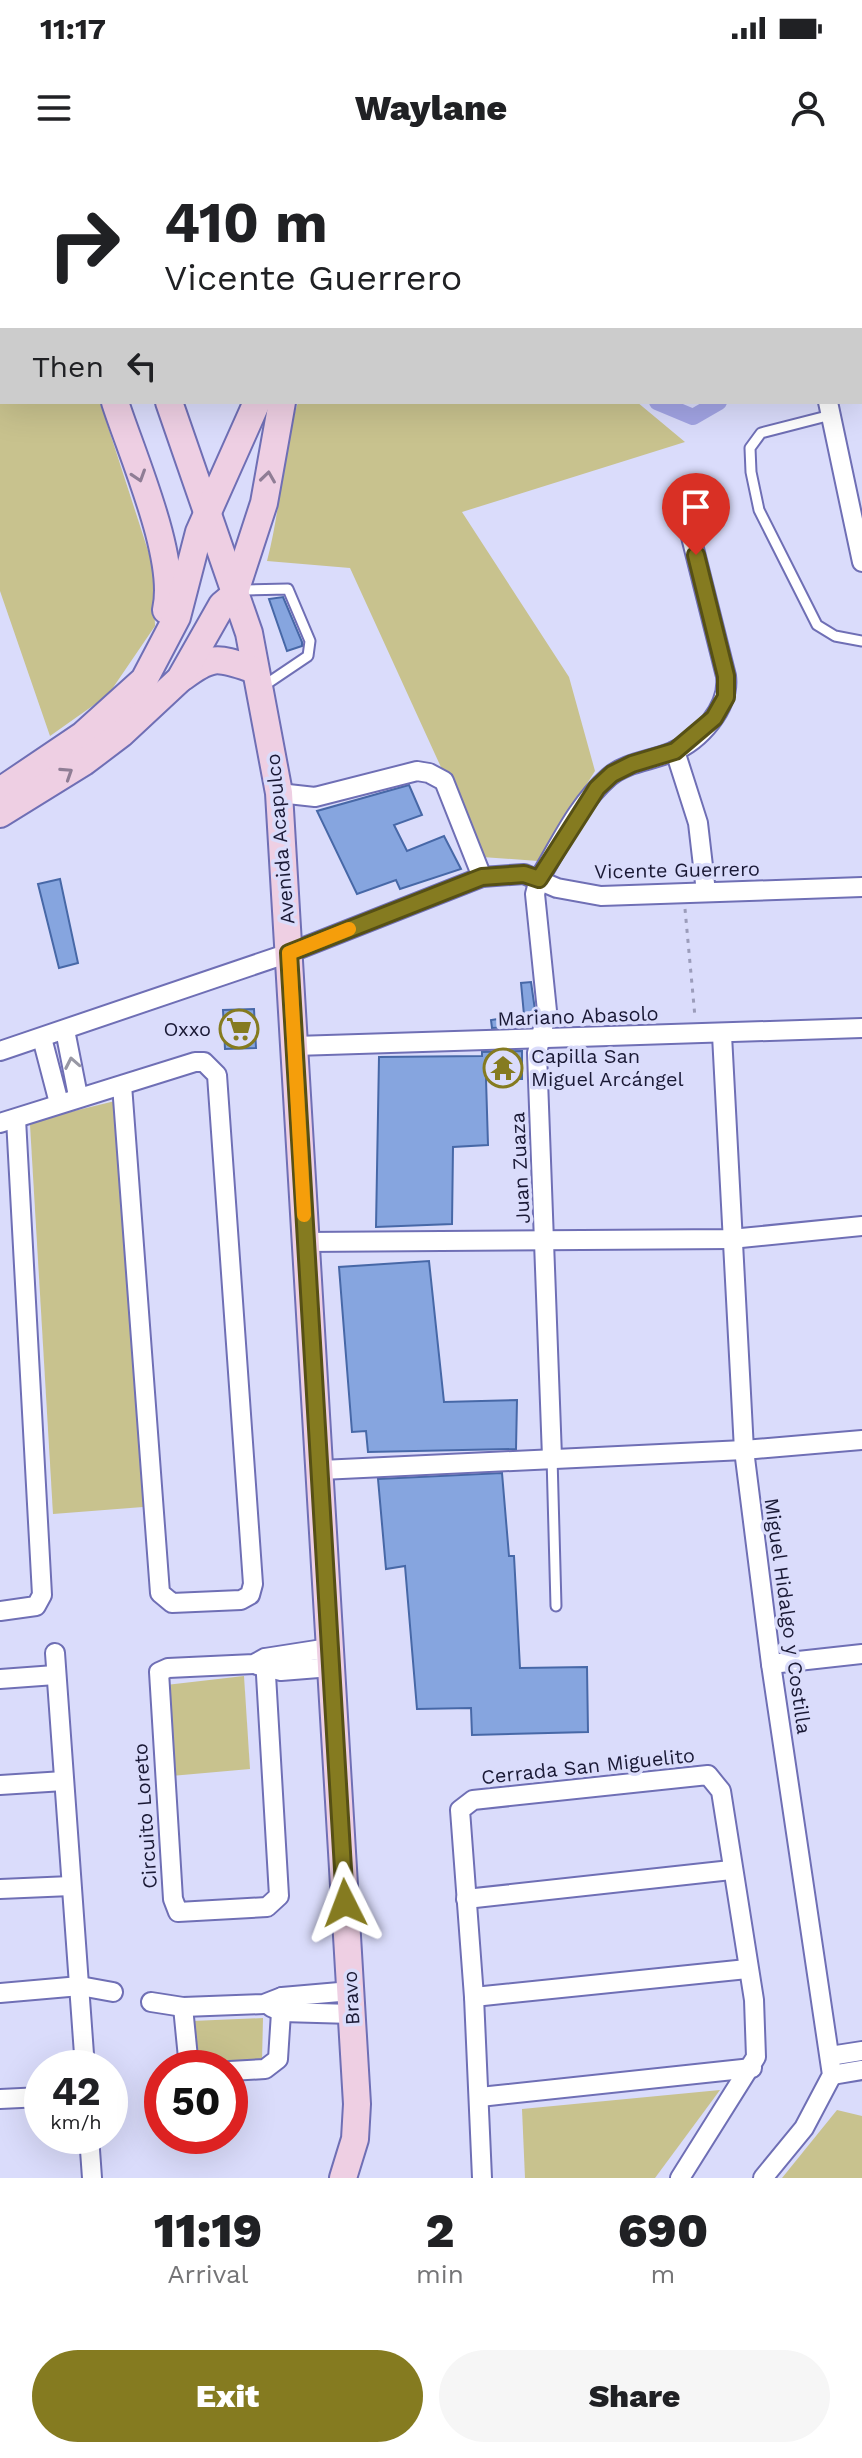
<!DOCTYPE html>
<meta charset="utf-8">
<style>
:root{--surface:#fff;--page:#f6f6f6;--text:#202124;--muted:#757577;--accent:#857b20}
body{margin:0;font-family:"Work Sans",sans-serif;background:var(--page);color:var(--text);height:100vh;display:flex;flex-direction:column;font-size:30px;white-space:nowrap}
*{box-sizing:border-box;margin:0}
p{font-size:26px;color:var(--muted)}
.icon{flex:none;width:44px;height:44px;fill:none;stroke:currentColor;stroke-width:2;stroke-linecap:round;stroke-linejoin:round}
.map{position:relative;height:2018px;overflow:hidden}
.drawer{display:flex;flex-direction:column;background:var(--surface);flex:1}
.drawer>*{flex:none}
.hud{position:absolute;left:0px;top:0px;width:862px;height:244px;box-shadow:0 8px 32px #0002;background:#fff;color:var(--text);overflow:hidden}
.speed{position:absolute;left:24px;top:1890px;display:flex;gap:16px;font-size:40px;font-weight:700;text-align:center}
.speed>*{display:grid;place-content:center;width:104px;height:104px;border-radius:50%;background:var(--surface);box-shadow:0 8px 32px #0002;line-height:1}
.speed small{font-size:20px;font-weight:400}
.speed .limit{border:12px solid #d22;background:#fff;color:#111}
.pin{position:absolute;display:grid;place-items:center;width:68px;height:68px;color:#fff;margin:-82px -34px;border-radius:50% 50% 50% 0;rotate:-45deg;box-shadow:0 0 8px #0007}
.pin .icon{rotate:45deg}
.me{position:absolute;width:88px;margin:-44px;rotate:357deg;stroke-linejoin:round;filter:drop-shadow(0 0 6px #0008)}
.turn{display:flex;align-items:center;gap:28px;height:168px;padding:0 32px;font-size:36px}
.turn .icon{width:104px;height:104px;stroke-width:2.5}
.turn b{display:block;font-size:56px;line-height:68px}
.then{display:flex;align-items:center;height:76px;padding:0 32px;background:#0003;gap:16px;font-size:30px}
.eta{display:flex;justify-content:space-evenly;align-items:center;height:136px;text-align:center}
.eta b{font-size:48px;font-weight:800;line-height:56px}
.cta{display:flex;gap:16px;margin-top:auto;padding:16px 32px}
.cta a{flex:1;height:92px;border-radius:48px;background:var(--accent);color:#fff;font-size:32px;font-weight:800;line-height:92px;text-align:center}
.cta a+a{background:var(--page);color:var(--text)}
.status{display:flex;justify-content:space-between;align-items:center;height:56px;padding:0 40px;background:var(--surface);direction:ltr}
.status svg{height:22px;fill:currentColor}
header{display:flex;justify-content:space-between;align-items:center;height:104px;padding:0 32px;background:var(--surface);font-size:36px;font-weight:800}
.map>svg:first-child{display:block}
</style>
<div class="status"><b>11:17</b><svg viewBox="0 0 49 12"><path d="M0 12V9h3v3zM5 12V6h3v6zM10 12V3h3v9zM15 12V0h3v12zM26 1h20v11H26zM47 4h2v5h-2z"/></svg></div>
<header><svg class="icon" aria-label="menu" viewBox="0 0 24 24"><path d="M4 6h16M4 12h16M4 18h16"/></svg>Waylane<svg class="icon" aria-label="person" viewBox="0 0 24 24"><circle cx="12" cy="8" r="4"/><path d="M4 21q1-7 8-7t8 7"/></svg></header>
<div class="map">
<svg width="862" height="2018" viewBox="0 0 862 2018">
<rect width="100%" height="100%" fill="#dadcfb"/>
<!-- built -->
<polygon fill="#cacced" points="368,0 813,0 367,2"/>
<!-- green -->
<g fill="#c8c28e">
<polygon points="0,61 2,242 100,242 153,406 155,466 108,535 50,576 0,431"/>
<path d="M298,242H637L685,282L462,352L569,517L595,611L538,701L482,697L350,408L267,401C281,348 282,294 298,242Z"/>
<polygon points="115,941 118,946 143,1347 53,1354 30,965 33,961"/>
<polygon points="244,1516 250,1609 171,1616 166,1525"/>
<polygon points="263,1858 262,1901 197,1906 192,1861"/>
<polygon points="720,1930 655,2018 525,2018 522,1949"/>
<polygon points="837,1950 862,1956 862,2018 782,2018"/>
</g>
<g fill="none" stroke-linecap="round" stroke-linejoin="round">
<!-- canal -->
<g stroke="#a2a4e4" stroke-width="16">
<polyline points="141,0 142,2"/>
<polyline points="860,188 862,187"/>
<polyline points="657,242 693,257 719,242"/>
</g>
</g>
<!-- building -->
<g fill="#86a5df" stroke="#4768a7" stroke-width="2">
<polygon points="283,437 302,482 302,486 287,491 269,439"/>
<polygon points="409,625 422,655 394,665 407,691 444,676 461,709 400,729 396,720 357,734 317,651"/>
<polygon points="60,719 78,803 59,808 38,724"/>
<polygon points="531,822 535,850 531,866 492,868 491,860 524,855 521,823"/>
<polygon points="254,849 256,888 225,889 223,850"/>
<polygon points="522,891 522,919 486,919 488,985 453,987 452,1064 376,1067 379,897 482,896 482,892"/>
<polygon points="429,1101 444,1242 517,1240 516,1289 368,1292 366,1271 352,1272 339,1107"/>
<polygon points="502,1313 509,1396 514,1396 520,1508 587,1507 588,1572 472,1575 471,1548 417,1549 405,1406 386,1409 378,1319"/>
</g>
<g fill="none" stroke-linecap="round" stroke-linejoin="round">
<defs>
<g id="lane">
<polyline points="251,2 251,0"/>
<polyline points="454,2 456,0"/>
<polyline points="636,2 637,0"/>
<polyline points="860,31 862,31"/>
<polyline points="0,175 2,174"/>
<polyline points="831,255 761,273 750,288 751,312 759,350 817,465 835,476 862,481"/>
<polyline points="246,430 288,429 310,481 308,496 262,527"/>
<polyline points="552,1297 556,1446"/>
</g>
<g id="street">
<polyline points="837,0 838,2"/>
<polyline points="828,242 862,402"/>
<polyline points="675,591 698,663 706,732"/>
<polyline points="279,633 315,637 417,611 429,613 444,621 482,717"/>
<polyline points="65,870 78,936"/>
<polyline points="722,875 744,1290 771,1504 832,1915 804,1968 763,2018"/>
<polyline points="42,878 59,943"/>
<polyline points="295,886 862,868"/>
<polyline points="0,891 289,793 482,717 524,714 557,728 601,736 862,727"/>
<polyline points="0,963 195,902 204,902 217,915 253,1424 250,1435 241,1440 172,1443 160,1433 122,925"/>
<polyline points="305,1082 731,1079 862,1066"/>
<path d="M552,1297L537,893L547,851L535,734L539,719C560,684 578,644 609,617C626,602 651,601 672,592C700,581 730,547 726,516L682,341"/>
<polyline points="321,1310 744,1290 862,1280"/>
<polyline points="0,1451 36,1446 42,1435 16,959"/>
<polyline points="55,1493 85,1908"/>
<polyline points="265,1498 279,1736 267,1747 178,1752 173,1739 159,1512 168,1508 254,1504 265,1498 329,1488"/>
<polyline points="771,1504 862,1494"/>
<polyline points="257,1505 281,1511 331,1507"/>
<polyline points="0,1519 55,1515"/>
<polyline points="0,1625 64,1621"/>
<polyline points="0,1729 71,1726"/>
<polyline points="466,1739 731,1710"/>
<polyline points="0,1833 80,1826 113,1832"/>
<polyline points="474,1837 747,1809"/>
<polyline points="151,1842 183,1847 264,1844 282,1837 351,1831"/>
<polyline points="183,1847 189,1908"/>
<polyline points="271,1847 282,1852 352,1854"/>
<polyline points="830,1896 862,1891"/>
<polyline points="230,1911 265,1909 278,1899 282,1837"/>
<polyline points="832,1915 862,1910"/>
<polyline points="480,1937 752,1908"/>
<polyline points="0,1939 42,1937"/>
<polyline points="89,1976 92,2018"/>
<polyline points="482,2018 474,1837 460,1650 473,1640 708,1615 721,1631 754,1840 756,1897 680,2018"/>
</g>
<g id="secondary">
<polyline points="39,0 41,2"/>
<polyline points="334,2 335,0"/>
<polyline points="355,2 356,0"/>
<polyline points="0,4 2,6"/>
<polyline points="0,38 2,40"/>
<path d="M115,242C132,295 178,398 166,450"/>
<polyline points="169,242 249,473 279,633 357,1944 355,1979 343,2018"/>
<path d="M183,517C211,496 217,497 249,508"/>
<polyline points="0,631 83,575 144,520 177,457 199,372 257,242"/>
<polyline points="0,654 84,602 121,574 180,519 222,445 234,435 264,343 282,242"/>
</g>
</defs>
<!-- lane casing -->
<use href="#lane" stroke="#6f6fb5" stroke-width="13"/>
<!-- street casing -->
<use href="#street" stroke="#6f6fb5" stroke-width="22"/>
<!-- secondary casing -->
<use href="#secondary" stroke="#6f6fb5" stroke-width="30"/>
<!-- path -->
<polyline stroke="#9b9cba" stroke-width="3" stroke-dasharray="4 6" stroke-linecap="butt" points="685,749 695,857"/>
<!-- lane -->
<use href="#lane" stroke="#fff" stroke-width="9"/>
<!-- street -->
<use href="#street" stroke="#fff" stroke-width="18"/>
<!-- secondary -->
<use href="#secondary" stroke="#eecfe3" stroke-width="26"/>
</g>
<!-- one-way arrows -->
<defs><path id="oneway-chevron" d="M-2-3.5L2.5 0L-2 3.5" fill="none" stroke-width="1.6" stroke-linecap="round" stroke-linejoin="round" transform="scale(2)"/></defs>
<g stroke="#8f7d95">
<use href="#oneway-chevron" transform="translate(139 316) rotate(72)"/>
<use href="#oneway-chevron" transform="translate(268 317) rotate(-82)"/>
<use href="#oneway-chevron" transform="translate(67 613) rotate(-33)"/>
</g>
<use stroke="#9898a4" href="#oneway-chevron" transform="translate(72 903) rotate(-101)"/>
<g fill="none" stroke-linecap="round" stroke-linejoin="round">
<defs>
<polyline id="route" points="345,1743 289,793 482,717 524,714 539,719 597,628 612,614 632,604 675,591 714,558 726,537 726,516 696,395"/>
</defs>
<!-- route casing -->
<use href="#route" stroke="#565015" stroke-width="20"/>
<!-- route -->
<use href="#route" stroke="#857b20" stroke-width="14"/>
<!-- slow -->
<polyline stroke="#f59e0b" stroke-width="14" points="304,1055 289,793 349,769"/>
</g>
<!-- icons -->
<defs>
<symbol id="supermarket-ring" viewBox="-11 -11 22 22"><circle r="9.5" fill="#dadcfb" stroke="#857b20" stroke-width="1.5"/><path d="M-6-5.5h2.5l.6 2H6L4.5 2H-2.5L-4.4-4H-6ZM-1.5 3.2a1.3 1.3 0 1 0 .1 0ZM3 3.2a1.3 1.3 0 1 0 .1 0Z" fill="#857b20"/></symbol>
<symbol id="temple-ring" viewBox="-11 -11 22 22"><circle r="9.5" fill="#dadcfb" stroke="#857b20" stroke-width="1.5"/><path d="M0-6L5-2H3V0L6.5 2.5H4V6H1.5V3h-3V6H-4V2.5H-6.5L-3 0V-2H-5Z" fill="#857b20"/></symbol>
</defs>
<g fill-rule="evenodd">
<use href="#supermarket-ring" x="217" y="847" width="44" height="44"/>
<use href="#temple-ring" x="481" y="886" width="44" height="44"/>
</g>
<g text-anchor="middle" stroke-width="7" stroke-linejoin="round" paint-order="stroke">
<!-- street labels -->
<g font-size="20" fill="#1a1935" stroke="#dadcfb">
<text transform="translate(280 679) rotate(-95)" y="7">Avenida Acapulco</text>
<text transform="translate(677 710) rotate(-1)" y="7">Vicente Guerrero</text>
<text transform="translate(578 856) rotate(-2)" y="7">Mariano Abasolo</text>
<text transform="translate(520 1008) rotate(-93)" y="7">Juan Zuaza</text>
<text transform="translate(788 1456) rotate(82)" y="7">Miguel Hidalgo y Costilla</text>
<text transform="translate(588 1606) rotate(-6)" y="7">Cerrada San Miguelito</text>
<text transform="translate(145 1656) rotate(-94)" y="7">Circuito Loreto</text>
<text transform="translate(351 1838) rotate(-93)" y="7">Bravo</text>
</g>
<!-- poi labels -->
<g font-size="20" fill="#1a1935" stroke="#dadcfb" text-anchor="end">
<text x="211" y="876">Oxxo</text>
<text x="531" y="903" text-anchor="start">Capilla San<tspan x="531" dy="23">Miguel Arcángel</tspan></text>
</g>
</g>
</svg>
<div class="speed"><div>42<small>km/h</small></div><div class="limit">50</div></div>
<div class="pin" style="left:696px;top:395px;background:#d93025"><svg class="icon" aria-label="arrive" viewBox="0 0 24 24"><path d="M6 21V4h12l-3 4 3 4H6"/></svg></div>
<svg class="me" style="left:345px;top:1743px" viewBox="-20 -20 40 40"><path d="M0-17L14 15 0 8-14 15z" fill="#857b20" stroke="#fff" stroke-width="4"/></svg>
<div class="hud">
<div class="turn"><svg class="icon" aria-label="right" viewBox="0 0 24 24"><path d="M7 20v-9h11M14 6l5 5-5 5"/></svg><div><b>410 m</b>Vicente Guerrero</div></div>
<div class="then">Then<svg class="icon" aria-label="left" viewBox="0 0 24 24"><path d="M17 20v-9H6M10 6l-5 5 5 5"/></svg></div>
</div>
</div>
<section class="drawer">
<div class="eta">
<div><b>11:19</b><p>Arrival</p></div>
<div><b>2</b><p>min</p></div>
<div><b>690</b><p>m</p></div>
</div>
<div class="cta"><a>Exit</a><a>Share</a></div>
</section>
